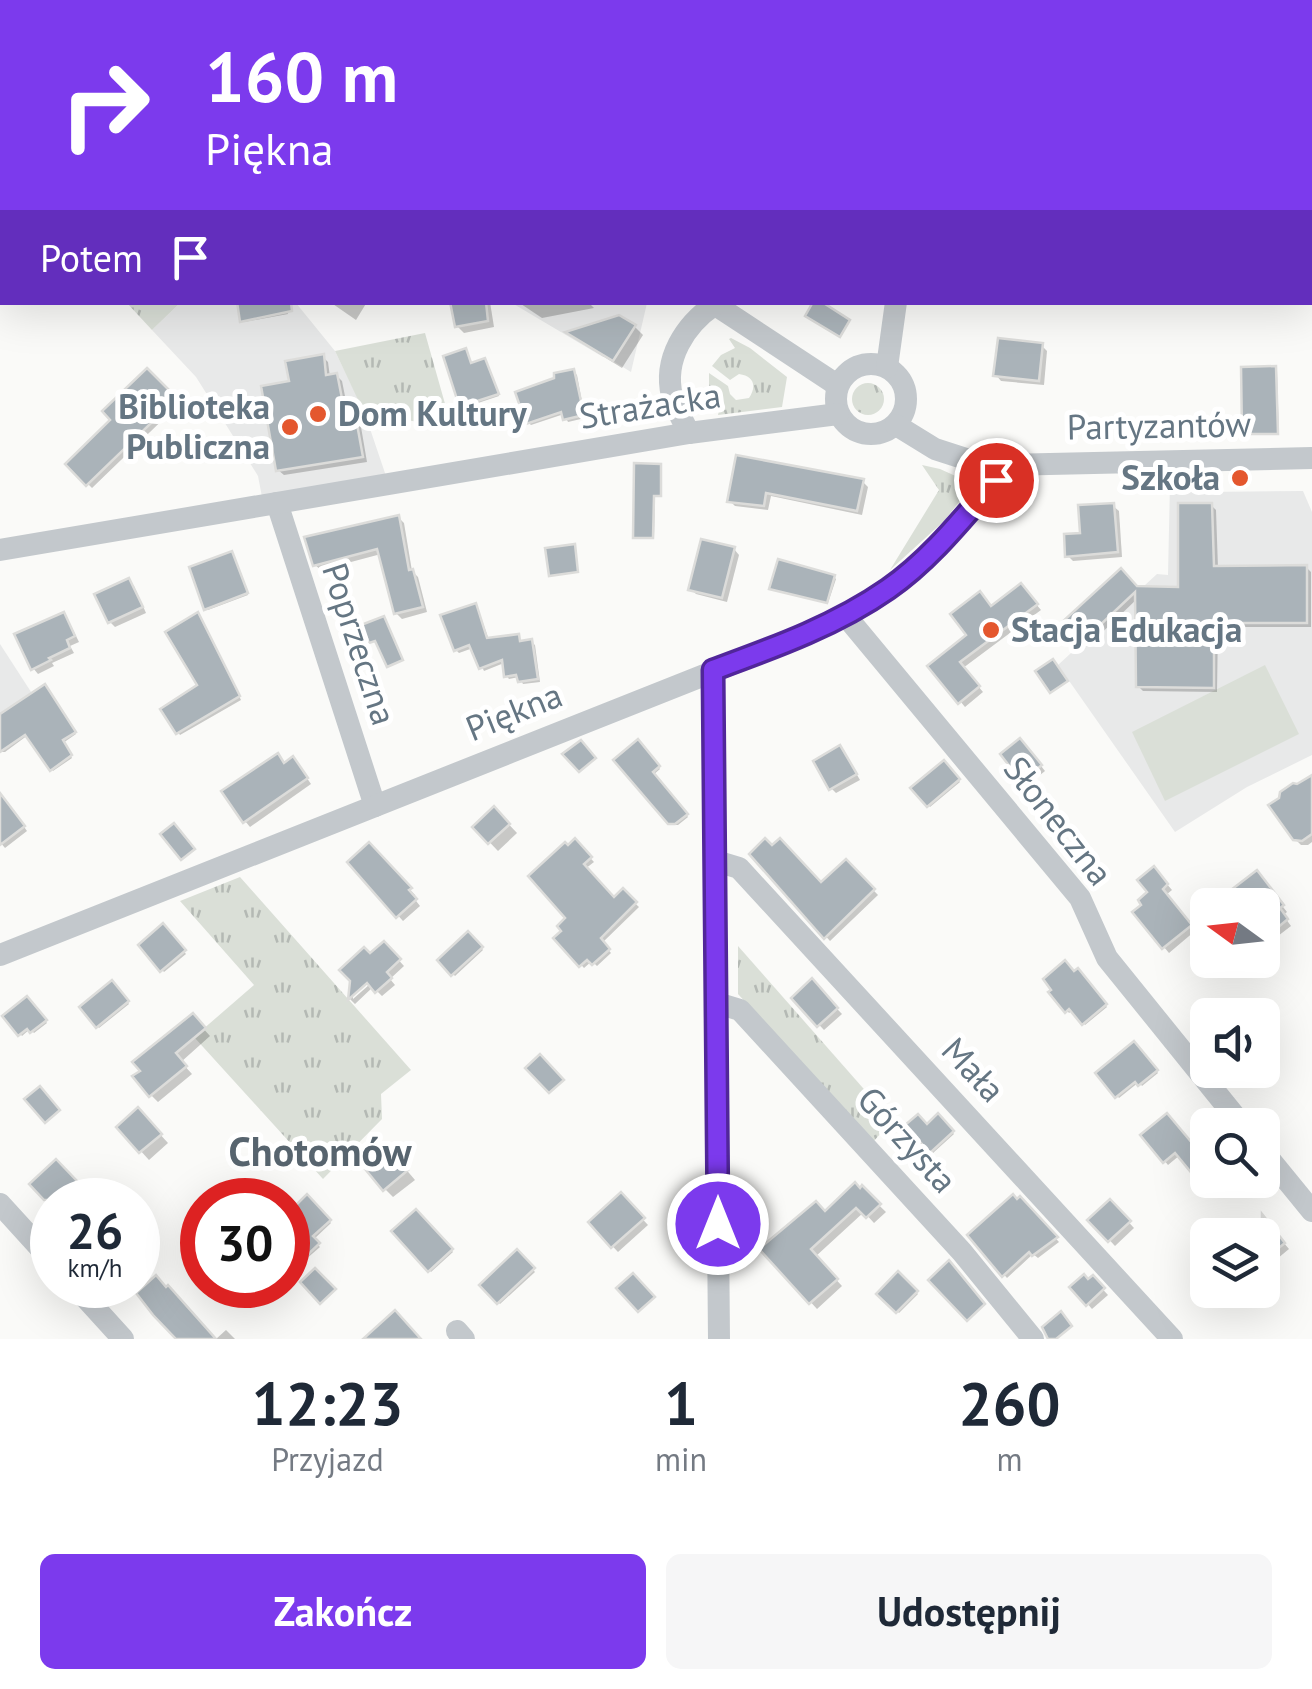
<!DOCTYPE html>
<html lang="pl">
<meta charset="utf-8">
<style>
:root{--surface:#fff;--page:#f6f6f7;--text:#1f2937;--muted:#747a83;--accent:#7c3aed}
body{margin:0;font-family:"PT Sans",sans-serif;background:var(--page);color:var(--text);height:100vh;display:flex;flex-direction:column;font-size:38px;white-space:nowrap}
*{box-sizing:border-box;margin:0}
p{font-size:32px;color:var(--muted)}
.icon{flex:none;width:55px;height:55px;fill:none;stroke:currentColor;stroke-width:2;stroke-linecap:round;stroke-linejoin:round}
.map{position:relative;height:1339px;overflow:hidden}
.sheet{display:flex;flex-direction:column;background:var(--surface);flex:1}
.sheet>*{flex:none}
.banner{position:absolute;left:0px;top:0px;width:1312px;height:305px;box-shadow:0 10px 40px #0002;background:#7c3aed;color:#fff;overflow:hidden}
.needle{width:65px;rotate:285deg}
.buttons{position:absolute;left:1190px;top:888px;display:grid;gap:20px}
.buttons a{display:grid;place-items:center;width:90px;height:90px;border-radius:15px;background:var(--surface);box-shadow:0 10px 40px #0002;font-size:50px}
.speed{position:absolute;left:30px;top:1178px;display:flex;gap:20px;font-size:50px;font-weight:700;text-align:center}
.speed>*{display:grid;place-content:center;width:130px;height:130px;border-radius:50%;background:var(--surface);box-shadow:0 10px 40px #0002;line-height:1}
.speed small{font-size:25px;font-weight:400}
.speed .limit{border:15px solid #d22;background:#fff;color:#111}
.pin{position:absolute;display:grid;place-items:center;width:85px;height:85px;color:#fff;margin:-42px;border:5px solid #fff;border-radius:50%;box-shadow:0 2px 10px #0007}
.me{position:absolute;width:110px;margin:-55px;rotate:0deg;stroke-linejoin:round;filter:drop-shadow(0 0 8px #0008)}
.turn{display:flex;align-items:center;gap:35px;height:210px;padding:0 40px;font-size:45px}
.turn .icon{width:130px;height:130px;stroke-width:2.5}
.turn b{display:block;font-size:70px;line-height:85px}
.then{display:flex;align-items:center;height:95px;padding:0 40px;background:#0003;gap:20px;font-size:38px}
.eta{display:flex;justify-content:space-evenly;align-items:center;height:170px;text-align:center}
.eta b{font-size:60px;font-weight:700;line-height:70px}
.cta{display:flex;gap:20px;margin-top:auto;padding:20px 40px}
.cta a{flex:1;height:115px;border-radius:15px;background:var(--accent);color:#fff;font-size:40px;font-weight:700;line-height:115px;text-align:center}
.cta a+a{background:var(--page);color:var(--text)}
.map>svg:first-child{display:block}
</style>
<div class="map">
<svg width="1312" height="1339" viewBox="0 0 1312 1339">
<defs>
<pattern id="grass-tufts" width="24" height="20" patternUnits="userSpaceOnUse" patternTransform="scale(2.5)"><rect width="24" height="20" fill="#dadfd7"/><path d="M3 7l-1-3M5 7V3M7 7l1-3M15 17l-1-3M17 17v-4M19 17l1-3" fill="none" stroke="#b4b9b4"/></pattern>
</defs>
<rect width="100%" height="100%" fill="#fafaf8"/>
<!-- built -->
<g fill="#e8e9e9">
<polygon points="0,0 91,0 92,2 2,2 2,214 0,214"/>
<polygon points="180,303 296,303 335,351 364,411 386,476 262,497 258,476 208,396 196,377 152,330"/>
<polygon points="512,303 647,303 631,372 605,356 603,357"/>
<polygon points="1203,482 1205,492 1303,491 1312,512 1312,755 1247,787 1175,832 1058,665 1157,574 1168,575 1170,483"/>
<polygon points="0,644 44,712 14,742 0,751"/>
</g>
<!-- grass -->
<g fill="url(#grass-tufts)">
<polygon points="569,0 924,0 923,2 573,2"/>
<polygon points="127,303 180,303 152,330"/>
<polygon points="425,333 451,425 433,425 402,419 368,421 335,351"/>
<path d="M731,338L750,348L787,377L782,407L718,415L720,406L709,386V373L728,386L730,394L736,400L749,398C757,386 754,376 739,374L730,380L712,366L721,355L735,348L729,339Z"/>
<circle cx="868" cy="399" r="16"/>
<polygon points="922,465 940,469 960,478 962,498 945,520 890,570 939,490"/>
<polygon points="240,877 411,1070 381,1094 382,1119 323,1179 194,1037 254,985 180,901"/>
<polygon points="738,946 892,1121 872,1143 738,994"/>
</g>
<!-- pitch -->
<polygon fill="#dadfd7" points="1265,665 1299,734 1165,801 1132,732"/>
<!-- shadow -->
<g fill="#0003" fill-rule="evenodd">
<polygon points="359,0 388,0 386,2 357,2"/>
<polygon points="1310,143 1312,144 1312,188 1310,188"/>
<polygon points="285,302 288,314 244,322 242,321"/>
<polygon points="330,302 367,302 356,320"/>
<polygon points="452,302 490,302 494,327 464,333 457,326"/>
<polygon points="518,302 588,302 594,308 542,318"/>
<polygon points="635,327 643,335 622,368 577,340 570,333"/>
<polygon points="1042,346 1047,351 1044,385 1001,381 996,375"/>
<polygon points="323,357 328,362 330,377 337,376 342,381 349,416 355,415 360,421 367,462 284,475 278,470 292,383"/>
<polygon points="486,363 499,396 478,403 482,417 468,421 466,419 471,365"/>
<polygon points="1275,369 1277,371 1279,434 1246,435 1245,433"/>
<polygon points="147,371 179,404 92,488 68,464 113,420"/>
<polygon points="574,372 577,375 585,418 568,422 564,414 531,425 528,422"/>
<polygon points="738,458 863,482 868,487 862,515 771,496 768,510 735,506 730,501"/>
<polygon points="660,466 662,468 662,497 655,497 654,539 637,539 635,537"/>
<polygon points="1211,505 1216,510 1218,568 1306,567 1311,572 1311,627 1218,627 1217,692 1143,691 1138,686 1138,598 1087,647 1065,623 1137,589 1181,590"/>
<polygon points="1113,506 1119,511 1122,557 1073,561 1068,556 1083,536"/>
<polygon points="398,517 404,523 412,571 418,577 427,612 402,619 396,613 381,554 321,570 315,565"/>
<polygon points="734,549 739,555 727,602 696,594 691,589"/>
<polygon points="234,556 248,595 208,610 206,608"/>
<polygon points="834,577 836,579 828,603 772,589"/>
<polygon points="129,581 134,586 146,613 115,627 110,622"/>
<polygon points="1025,591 1041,610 963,668 983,692 965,707 931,666 969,635 992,609"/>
<polygon points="475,606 478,609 489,640 518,636 522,643 531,642 535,645 540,682 523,684 519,677 509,679 506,675 504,663 484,671 473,648 459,653 456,650"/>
<polygon points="63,615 68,620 79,642 70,646 74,653 52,663 54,666 38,674 33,668"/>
<polygon points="200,617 241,700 180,735 178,732 200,686"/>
<polygon points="46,689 76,734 63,743 72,758 53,771 28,735 5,752 0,752 0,721"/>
<polygon points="637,743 660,769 653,775 688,817 678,825 672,825 616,760"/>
<polygon points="1025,746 1045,771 1028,785 1003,754"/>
<polygon points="845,754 860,780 836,793 831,788"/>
<polygon points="944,763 960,782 930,807 914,788"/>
<polygon points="285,765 298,765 311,784 250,827 245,821"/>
<polygon points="1312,778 1312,842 1308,845 1301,845 1295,839"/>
<polygon points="494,809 517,833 498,851 475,827"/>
<polygon points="0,813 14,813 27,831 5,848 0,842"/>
<polygon points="575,842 594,862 585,869 614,901 623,892 639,907 602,943 611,953 597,966 592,961 584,968 557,938 569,918 568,848"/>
<polygon points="369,845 415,895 413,897 420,906 403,921 350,862"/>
<polygon points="753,854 821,885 846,862 878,895 830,941"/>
<polygon points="1159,875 1172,890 1166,895 1195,931 1169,953 1164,947 1145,905"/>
<polygon points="1261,879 1287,912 1283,915 1291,926 1278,936 1268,926 1265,928 1262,926 1262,905 1246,905"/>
<polygon points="163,927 186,954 164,972 141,945"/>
<polygon points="468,934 483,950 455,976 440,960"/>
<path d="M384,944L404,966L390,979L395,985L382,996L373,987L355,1004L350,999L352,980L370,957ZM374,973L378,977L353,999V992Z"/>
<polygon points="1079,973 1107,1007 1085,1025 1073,1010 1069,1013 1052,992 1074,974"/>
<polygon points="811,982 842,1014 824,1030 794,998"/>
<polygon points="112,983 129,1004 99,1028 82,1008"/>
<polygon points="27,1000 47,1023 34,1033 30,1029 22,1036 6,1017"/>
<polygon points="192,1016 210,1036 181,1062 192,1074 158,1102 151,1095 143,1071"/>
<polygon points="1134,1044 1158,1073 1142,1086 1139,1082 1119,1098 1098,1073"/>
<polygon points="1262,1046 1276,1062 1275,1075 1268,1081 1261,1080 1258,1082 1247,1070 1262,1070"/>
<polygon points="938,1117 954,1134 933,1153 909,1126 927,1127"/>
<polygon points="146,1119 168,1143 149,1160 119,1127"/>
<polygon points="1144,1136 1206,1162 1208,1161 1208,1180 1233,1180 1214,1196 1180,1155 1168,1165"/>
<polygon points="398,1160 415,1180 393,1197 385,1189"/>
<polygon points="56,1162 80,1188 74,1194 75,1200 52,1200 52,1205 33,1184"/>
<polygon points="862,1189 886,1212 874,1223 864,1212 815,1257 842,1286 817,1309 762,1249 825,1214"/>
<polygon points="621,1196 648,1225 618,1252 591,1223"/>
<polygon points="307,1198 331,1223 313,1240 320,1247 305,1260 288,1241 288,1217"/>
<polygon points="1020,1200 1059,1242 1038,1258 1033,1254 1007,1278 970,1235"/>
<polygon points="1110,1202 1134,1228 1115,1246 1091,1220"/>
<polygon points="416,1212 453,1252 431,1272 395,1231"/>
<polygon points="1268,1224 1289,1249 1265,1269 1262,1266 1262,1235 1254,1235"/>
<polygon points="517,1253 535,1272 500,1304 482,1285"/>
<polygon points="898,1275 918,1294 899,1313 880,1294"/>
<polygon points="1092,1278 1108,1295 1092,1309 1073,1287"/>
<polygon points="226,1330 235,1339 216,1339"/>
</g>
<!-- building -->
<g fill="#aab3b9" stroke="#dcdcda" stroke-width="2.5">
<polygon points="237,302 291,302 292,311 240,322"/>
<polygon points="450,302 486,302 488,321 455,327"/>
<polygon points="813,302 822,302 850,320 840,337 805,316"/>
<polygon points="619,315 636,325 613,361 565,332"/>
<polygon points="998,338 1043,343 1039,381 993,376"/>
<polygon points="466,348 471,363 485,358 499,394 477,401 482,415 464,421 443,356"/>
<polygon points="324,354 326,375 337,373 345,414 355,413 363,457 276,471 261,386 289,381 285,361"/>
<polygon points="1276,366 1278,434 1242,434 1241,367"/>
<polygon points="147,368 177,398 86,486 65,464 110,420 102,411"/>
<polygon points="574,369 584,415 563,420 561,412 526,424 515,392 554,378 554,373"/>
<polygon points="736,455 864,479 857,511 766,493 764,506 727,502"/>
<polygon points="634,463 661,464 661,496 654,496 653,538 633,538"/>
<polygon points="1114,503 1118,552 1065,557 1064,534 1080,533 1078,505"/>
<polygon points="1178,503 1212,503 1214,566 1307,565 1307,623 1214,623 1214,688 1136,687 1135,592 1080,644 1061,623 1121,568 1137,586 1178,587"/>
<polygon points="399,515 409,570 413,569 423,607 394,614 377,549 313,566 304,537"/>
<polygon points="701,539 735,547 722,598 688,590"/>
<polygon points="575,544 578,572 549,576 545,548"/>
<polygon points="232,551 248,593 204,610 189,567"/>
<polygon points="778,559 835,575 827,603 769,589"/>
<polygon points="129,578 143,607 108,623 94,594"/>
<polygon points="1021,583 1038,604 960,662 980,686 958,704 927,666 966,635 950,614 980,591 991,606"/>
<polygon points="476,603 487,638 519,634 520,641 532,639 538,679 518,682 516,675 504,677 502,660 479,669 469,645 454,651 440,615"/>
<polygon points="64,612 75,636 67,640 70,648 49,658 51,660 31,670 14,634"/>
<polygon points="198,612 240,696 176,734 160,709 197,685 165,632"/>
<polygon points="384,616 403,660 387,667 375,641 369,643 361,625"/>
<polygon points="1053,659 1068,681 1050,693 1035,671"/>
<polygon points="45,684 76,732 63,740 72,755 50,771 25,735 0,752 0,714"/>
<polygon points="1020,738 1042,765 1021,781 1000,754"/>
<polygon points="638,739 660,766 653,772 688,814 675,824 668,824 613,760"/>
<polygon points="581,740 596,758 579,772 562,754"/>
<polygon points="840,745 857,774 829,790 813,761"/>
<polygon points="278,753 284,763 293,756 308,778 243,823 221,791"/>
<polygon points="944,760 960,779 927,807 910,788"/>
<polygon points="1312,775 1312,834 1302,841 1293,840 1268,805 1279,798 1280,792 1293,783 1297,784"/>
<polygon points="0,793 25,826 0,845"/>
<polygon points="494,806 510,824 488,844 472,827"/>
<polygon points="174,823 195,849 181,860 160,834"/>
<polygon points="575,838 592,857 584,864 614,897 623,888 637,902 601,938 610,949 592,965 587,960 579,967 553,938 561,931 557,926 565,918 528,876 565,842 568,845"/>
<polygon points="765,838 772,845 780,838 821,882 846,859 875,889 824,939 749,854"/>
<polygon points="369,842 412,888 409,890 417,899 396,918 347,862"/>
<polygon points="1154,866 1168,884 1163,889 1192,925 1162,949 1132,912 1141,905 1138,900 1147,892 1137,880"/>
<polygon points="1257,870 1284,905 1280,908 1288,919 1271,933 1262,922 1262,905 1243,905 1231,890"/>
<polygon points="163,923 186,950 160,972 138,945"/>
<polygon points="468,931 483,947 451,976 437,960"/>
<polygon points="384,941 401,959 387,972 392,978 375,993 367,983 348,1000 350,981 339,970 364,947 370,953"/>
<polygon points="1065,960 1074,971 1078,968 1107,1004 1082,1025 1069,1009 1065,1013 1048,992 1051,990 1043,979"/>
<polygon points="812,978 838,1008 817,1027 791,998"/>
<polygon points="112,980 129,1001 96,1028 79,1007"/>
<polygon points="27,996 47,1020 30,1033 27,1029 18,1036 2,1016"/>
<polygon points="193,1013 206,1028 176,1053 187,1066 149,1097 132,1076 140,1071 132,1062"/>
<polygon points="1134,1041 1158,1070 1138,1086 1135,1082 1115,1098 1095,1073"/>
<polygon points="540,1054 564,1080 549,1093 525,1068"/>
<polygon points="40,1086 60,1110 45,1123 24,1099"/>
<polygon points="138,1107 162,1134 139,1153 116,1127"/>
<polygon points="938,1113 954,1131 930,1153 905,1125 918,1114 927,1124"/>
<polygon points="1167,1113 1208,1162 1208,1193 1175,1153 1163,1163 1140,1135"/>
<polygon points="390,1148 408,1170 383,1191 365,1169"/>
<polygon points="56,1159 77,1181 70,1188 73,1200 44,1200 29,1184"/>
<polygon points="855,1182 860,1188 862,1185 881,1204 866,1218 856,1208 811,1249 838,1279 809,1304 759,1249 816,1201 825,1211"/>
<polygon points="621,1192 645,1218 611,1248 588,1222"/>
<polygon points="307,1194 331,1220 313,1236 320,1243 302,1260 288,1245 288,1213"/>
<polygon points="1013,1194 1017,1199 1020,1196 1058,1237 1032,1256 1029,1252 1002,1277 967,1235"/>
<polygon points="1110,1199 1131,1221 1108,1242 1087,1220"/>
<polygon points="416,1209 453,1249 428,1272 391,1231"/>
<polygon points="1262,1214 1285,1243 1262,1261"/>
<polygon points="517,1249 535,1268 497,1304 479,1285"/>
<polygon points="949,1260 985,1304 967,1321 928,1280"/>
<polygon points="315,1268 336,1289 320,1304 300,1282"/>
<polygon points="898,1271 918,1291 896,1313 876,1294"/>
<polygon points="633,1273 655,1297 638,1312 616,1288"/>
<polygon points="1084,1274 1088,1279 1093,1275 1105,1288 1086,1306 1069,1287"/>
<polygon points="156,1275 166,1287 168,1285 216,1339 176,1339 153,1315 136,1293"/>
<polygon points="395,1310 421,1339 363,1339"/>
<polygon points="1061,1311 1072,1326 1056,1339 1048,1339 1042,1327"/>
</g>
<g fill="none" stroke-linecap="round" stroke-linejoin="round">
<!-- minor -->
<g stroke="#c3c8cc" stroke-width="22">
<polyline points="110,0 111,2"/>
<polyline points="230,0 233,2"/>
<polyline points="204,2 205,0"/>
<polyline points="942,2 942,0"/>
<polyline points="711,302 837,385"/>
<circle cx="871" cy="399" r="35"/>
<polyline points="887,367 896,302"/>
<polyline points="896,425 935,449 969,460 1010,465 1312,458"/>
<path d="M689,433C683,421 676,409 672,396C663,359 685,325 714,305"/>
<polyline points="277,503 375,806"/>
<polyline points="0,550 689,433 838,414"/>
<polyline points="845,615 1080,898 1107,958 1242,1125"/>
<polyline points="713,670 719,1339"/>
<polyline points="716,861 739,868 1172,1339"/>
<path d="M0,955L785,643C820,626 858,611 889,588C936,555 971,507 1010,465"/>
<polyline points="717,1003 740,1010 962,1252 1033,1339"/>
<polyline points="1262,1150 1312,1211"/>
<polyline points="0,1204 52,1261"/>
<polyline points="74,1285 123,1339"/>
<polyline points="457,1331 464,1339"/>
</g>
</g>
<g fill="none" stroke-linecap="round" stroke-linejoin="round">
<defs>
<path id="route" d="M718,1224L713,670C773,648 835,626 888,589C930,560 963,518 996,480"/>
</defs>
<!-- route casing -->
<use href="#route" stroke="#51269a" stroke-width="25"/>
<!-- route -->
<use href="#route" stroke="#7c3aed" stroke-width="18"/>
</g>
<!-- markers -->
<g fill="#e4572e" stroke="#fff" stroke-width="4">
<circle cx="318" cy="414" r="10"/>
<circle cx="290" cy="427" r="10"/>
<circle cx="1240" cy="478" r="10"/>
<circle cx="991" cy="630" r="10"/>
</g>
<g text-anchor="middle" stroke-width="10" stroke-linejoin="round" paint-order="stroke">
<!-- street labels -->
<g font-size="35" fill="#657683" stroke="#fff">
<text transform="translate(650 406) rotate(-9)" y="12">Strażacka</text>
<text transform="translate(1159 426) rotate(-1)" y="12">Partyzantów</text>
<text transform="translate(359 644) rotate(72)" y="12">Poprzeczna</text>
<text transform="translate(514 712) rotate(-22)" y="12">Piękna</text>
<text transform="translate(1058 821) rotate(52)" y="12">Słoneczna</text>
<text transform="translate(973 1070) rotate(47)" y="12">Mała</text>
<text transform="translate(907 1140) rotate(48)" y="12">Górzysta</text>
</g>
<!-- poi labels -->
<g font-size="35" font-weight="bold" fill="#657683" stroke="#fff" text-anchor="end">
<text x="270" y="419">Biblioteka<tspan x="270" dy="40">Publiczna</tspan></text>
<text x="338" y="426" text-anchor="start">Dom Kultury</text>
<text x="1220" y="490">Szkoła</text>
<text x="1011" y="642" text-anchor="start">Stacja Edukacja</text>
</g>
<!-- quarter labels -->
<g font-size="40" font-weight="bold" fill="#57646e" stroke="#fff">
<text x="320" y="1166">Chotomów</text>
</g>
</g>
</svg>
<div class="buttons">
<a><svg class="needle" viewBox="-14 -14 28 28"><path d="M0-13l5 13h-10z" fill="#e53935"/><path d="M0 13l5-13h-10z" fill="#747a83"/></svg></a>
<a><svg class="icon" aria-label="sound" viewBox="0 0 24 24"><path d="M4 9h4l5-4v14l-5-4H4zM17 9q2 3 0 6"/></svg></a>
<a><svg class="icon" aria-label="search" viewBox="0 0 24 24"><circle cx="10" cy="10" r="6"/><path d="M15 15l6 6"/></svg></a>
<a><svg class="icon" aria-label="layers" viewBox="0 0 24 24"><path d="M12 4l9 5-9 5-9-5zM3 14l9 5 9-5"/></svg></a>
</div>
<div class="speed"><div>26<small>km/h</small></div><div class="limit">30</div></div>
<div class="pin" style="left:996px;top:480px;background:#d93025"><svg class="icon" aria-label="arrive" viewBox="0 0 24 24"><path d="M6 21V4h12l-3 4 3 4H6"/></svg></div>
<svg class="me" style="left:718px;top:1224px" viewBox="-20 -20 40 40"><circle r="17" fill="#7c3aed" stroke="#fff" stroke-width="3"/><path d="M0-11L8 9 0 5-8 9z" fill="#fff"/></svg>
<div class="banner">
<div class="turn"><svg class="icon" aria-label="right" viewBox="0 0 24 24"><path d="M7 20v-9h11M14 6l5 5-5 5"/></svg><div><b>160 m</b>Piękna</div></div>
<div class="then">Potem<svg class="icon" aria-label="arrive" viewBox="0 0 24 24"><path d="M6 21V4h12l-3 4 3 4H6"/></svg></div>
</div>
</div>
<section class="sheet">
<div class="eta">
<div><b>12:23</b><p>Przyjazd</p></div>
<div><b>1</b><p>min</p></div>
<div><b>260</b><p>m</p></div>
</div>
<div class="cta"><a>Zakończ</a><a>Udostępnij</a></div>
</section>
